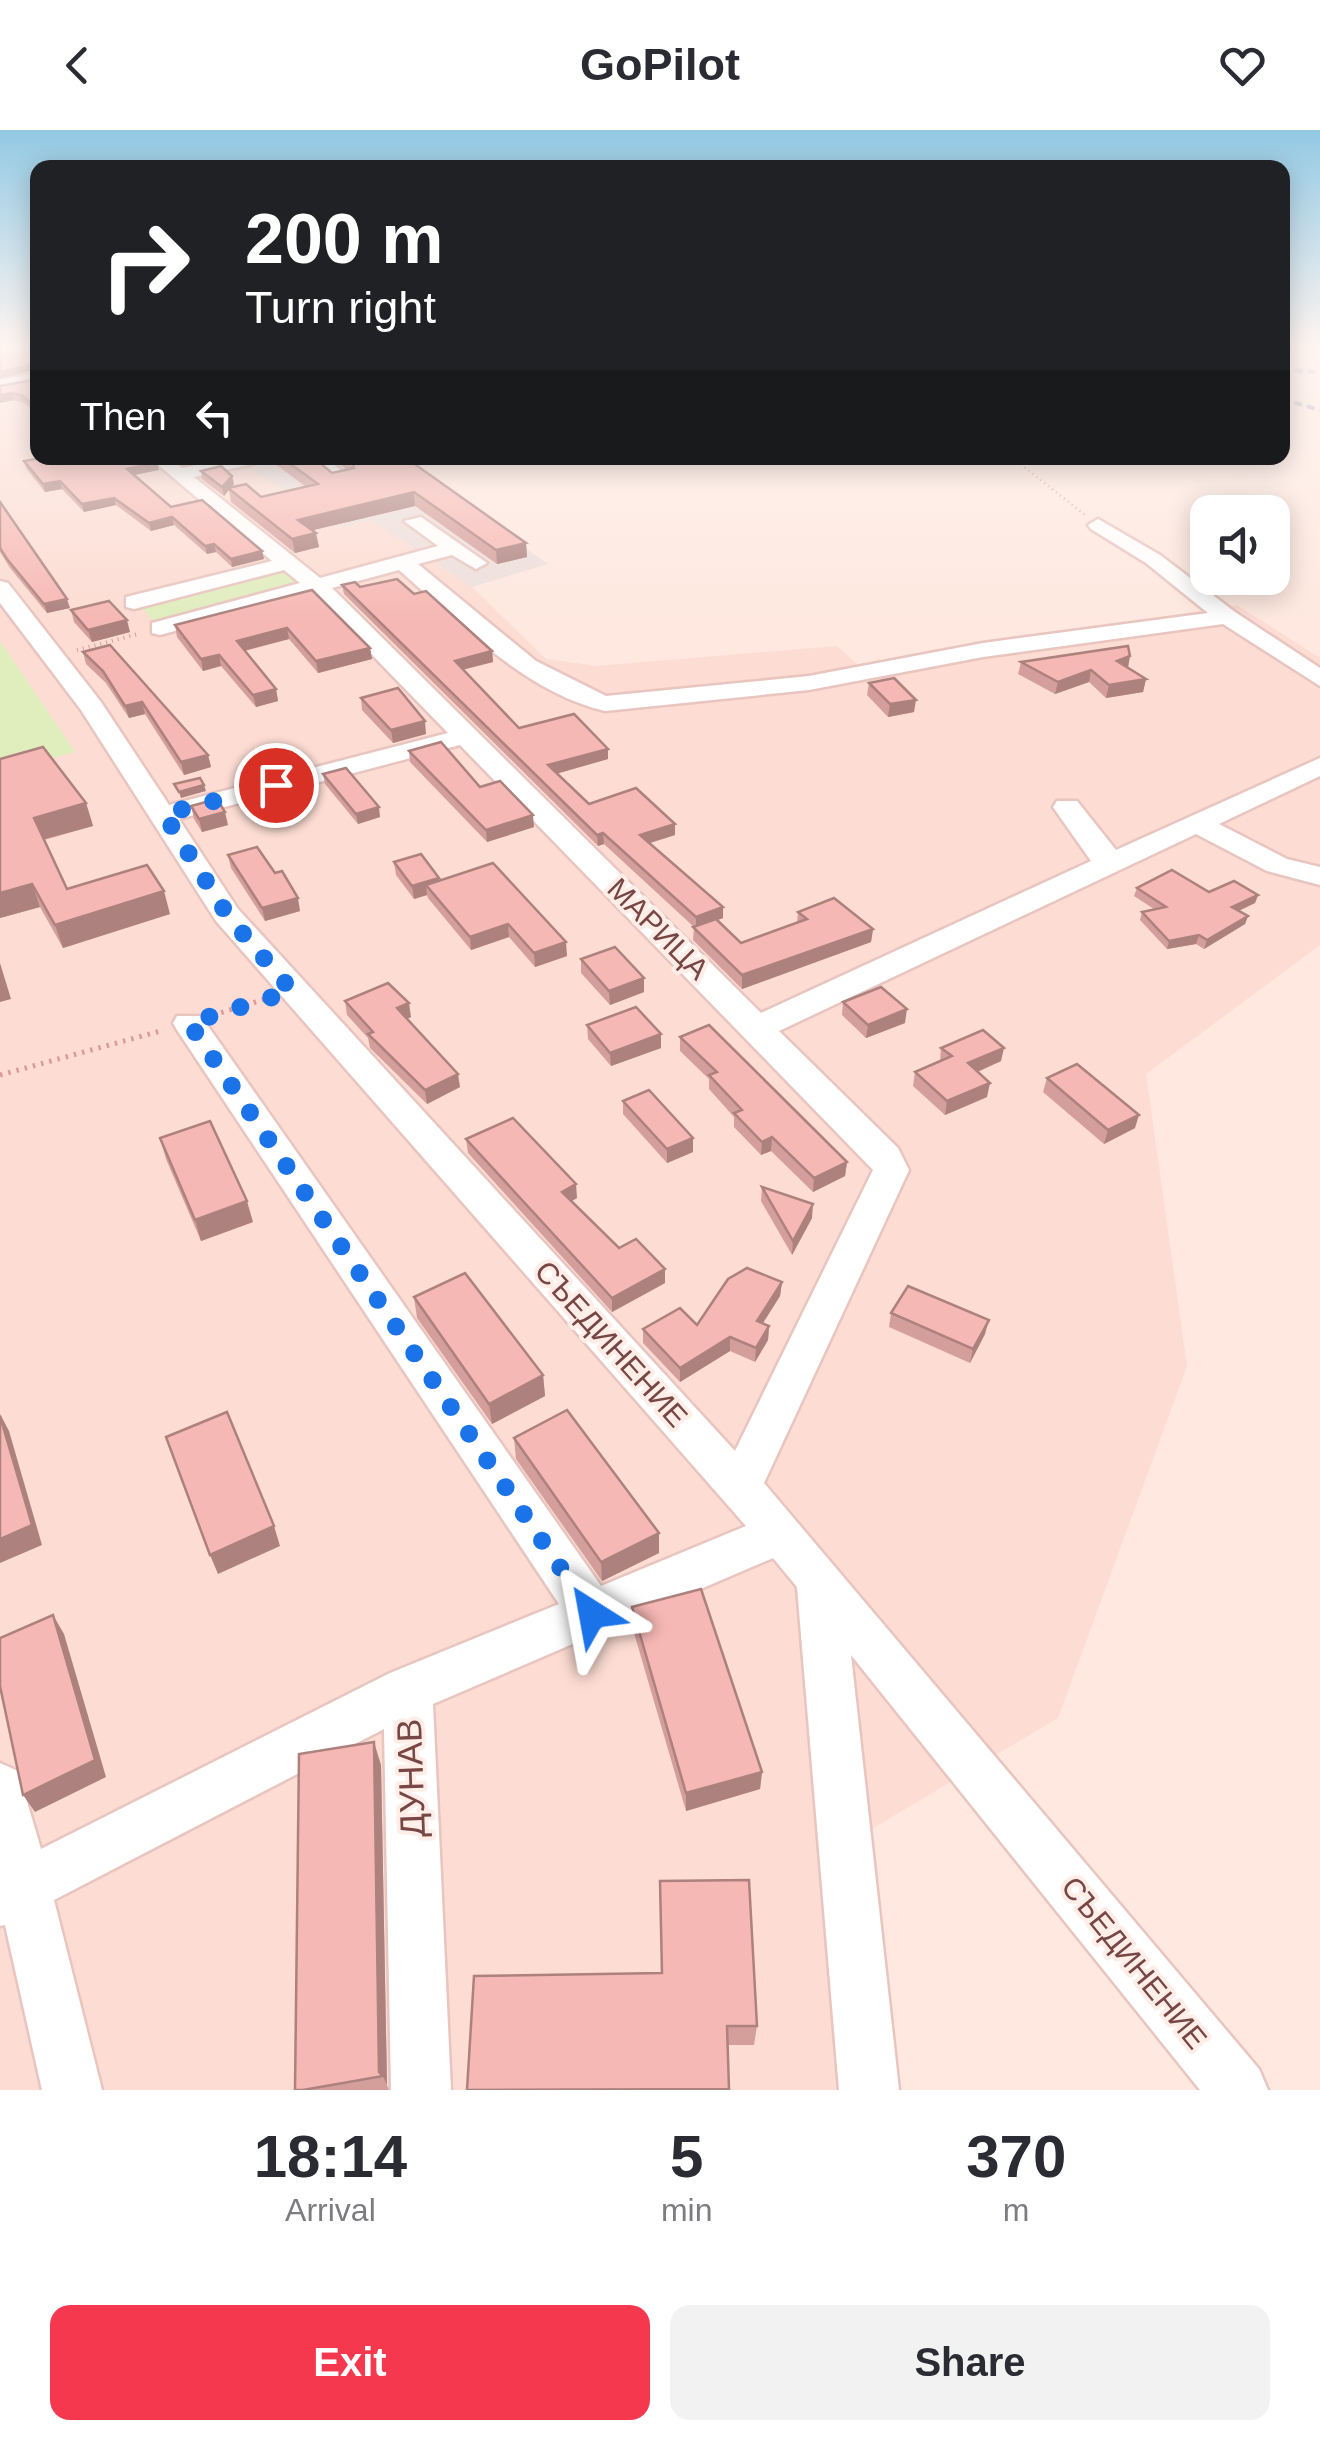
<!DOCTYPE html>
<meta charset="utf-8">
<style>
:root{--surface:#fff;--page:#f2f2f3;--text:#2b2b33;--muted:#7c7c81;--accent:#f5384d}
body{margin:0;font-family:Helvetica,sans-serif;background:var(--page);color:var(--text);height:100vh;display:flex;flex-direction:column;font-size:38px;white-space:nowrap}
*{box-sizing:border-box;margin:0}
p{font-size:32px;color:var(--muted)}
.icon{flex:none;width:55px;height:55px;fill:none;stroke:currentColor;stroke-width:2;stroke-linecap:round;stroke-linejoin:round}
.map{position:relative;height:1960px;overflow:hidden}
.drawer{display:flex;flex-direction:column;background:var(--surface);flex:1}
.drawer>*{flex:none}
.hud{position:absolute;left:30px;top:30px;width:1260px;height:305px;border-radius:20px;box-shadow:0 5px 25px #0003;background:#202124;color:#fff;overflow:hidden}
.fabs{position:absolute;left:1190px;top:365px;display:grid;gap:20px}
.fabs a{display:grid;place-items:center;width:100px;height:100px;border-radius:20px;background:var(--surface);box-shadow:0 5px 25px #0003;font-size:50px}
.pin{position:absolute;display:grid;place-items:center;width:85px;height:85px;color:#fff;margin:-42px;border:5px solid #fff;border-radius:50%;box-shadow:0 2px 10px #0007}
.me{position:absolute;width:110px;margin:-55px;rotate:326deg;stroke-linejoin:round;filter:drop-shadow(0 0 8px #0008)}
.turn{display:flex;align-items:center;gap:35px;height:210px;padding:0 50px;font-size:45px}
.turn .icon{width:130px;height:130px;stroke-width:2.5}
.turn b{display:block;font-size:70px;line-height:85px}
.then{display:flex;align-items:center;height:95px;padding:0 50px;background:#0003;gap:20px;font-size:38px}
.eta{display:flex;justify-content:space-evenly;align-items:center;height:170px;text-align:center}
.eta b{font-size:60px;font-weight:800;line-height:70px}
.button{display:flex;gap:20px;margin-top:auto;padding:20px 50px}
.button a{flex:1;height:115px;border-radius:20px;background:var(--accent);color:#fff;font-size:40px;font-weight:800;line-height:115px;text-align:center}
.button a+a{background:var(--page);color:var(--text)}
header{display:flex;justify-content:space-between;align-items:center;height:130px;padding:0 50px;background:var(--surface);font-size:45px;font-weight:800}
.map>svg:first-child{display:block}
</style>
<header><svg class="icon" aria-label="back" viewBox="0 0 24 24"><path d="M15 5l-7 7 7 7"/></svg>GoPilot<svg class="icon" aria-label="heart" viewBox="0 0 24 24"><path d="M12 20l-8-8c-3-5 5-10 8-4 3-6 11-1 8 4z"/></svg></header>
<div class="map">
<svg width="1320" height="1960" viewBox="0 0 1320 1960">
<rect width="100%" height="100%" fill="#fee8df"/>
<!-- residential -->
<polygon fill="#fcdcd3" points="0,218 37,218 38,328 235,328 339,398 371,390 472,457 546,529 596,536 837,516 858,535 1237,475 1320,528 1320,815 1146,944 1187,1236 1058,1588 833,1722 857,1960 0,1960"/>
<!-- industrial -->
<polygon fill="#ecdedb" points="235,328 397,328 548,434 472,457 371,390 339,398"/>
<!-- green -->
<g fill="#e0edbd">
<polygon points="285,435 309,457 161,498 135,471"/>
<polygon points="0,511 75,622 0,642"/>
</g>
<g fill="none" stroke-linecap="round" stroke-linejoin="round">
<defs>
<g id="minor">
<polygon points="16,218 34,218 38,233"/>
<polygon points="38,243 38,253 0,260 0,250"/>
<path d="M150,328H170L182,338L231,328H264L262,332L194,347L320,448L438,416L404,391L421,387L487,433L476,439L452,425L418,434L536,531L606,566L809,546L983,513L1208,483L1146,433L1091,399L1088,395L1098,389L1160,425L1235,482L1320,538V556L1223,494L983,527L809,560L605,581C523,561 461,494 399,440L332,458L761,883L1091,731L1053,677L1057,671H1077L1116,720L1320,628V646L1219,694L1287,729L1320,737V755L1267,741L1196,704L779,901L898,1018L909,1040L764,1353L1259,1939L1268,1960H1200L851,1525L899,1960H839L797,1457L773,1428L433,1574L451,1960H391L384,1599L54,1770L102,1960H42L5,1795L0,1796V1633L18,1641L41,1719L390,1543L559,1474L177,900L173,893L177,886H201L601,1456L746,1396L216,791L81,580L0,473V451L8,453L101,572L169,675L448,603L312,463L160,505L152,503V493L300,453L284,440L134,479L126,477V467L272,431ZM460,615L873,1040L735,1321L238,779L179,689Z"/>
<polygon points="305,328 325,328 353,349 336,353"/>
</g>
</defs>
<!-- minor casing -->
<use href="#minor" stroke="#e8c5bf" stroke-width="5"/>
<!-- path-far2 -->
<polyline stroke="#db9b98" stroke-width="2.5" stroke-dasharray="1 4" stroke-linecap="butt" points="1013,328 1085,385"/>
<!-- path-far1 -->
<polyline stroke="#db9b98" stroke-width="4" stroke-dasharray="1 5" stroke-linecap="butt" points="77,520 138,504"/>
<!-- path -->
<g stroke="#db9b98" stroke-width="5" stroke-dasharray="2.5 6" stroke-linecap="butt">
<polyline points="213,885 269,868"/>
<polyline points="0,945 164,900"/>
</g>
<!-- minor -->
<use href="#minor" fill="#fff" fill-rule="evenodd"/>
<!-- rail -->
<g stroke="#a69ec8" stroke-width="4" stroke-dasharray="8 5" stroke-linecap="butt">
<polyline points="1282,240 1320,242"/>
<polyline points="1282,269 1320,280"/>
</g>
</g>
<!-- wall -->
<g fill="#d49e9b">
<polygon points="38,249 38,285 25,274 14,270 0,273 0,256"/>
<polygon points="270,328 314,328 332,343 346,339 331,328 406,328 526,413 527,427 497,434 415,376 313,400 319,417 295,423 231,372 229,360 224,366 202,349 201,341 234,354 231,358 261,367 306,357 270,330"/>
<polygon points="24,331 157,333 159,340 134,345 171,377 262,421 264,429 232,437 216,422 207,424 174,395 151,401 116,375 84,382 62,359 45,362 26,338"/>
<polygon points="0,372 70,478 47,483 10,438 0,422"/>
<polygon points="342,455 414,464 492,521 493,532 463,540 519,598 608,619 608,629 557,643 589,674 675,705 650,713 723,788 717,790 741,813 797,793 798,782 873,799 871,812 742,859 693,810 694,797 604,714 598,716 344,464"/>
<polygon points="312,460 370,518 372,529 318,543 289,509 245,521 276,559 278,571 256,577 221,536 203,541 177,507 175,495"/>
<polygon points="71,480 130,502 92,512 74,492"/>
<polygon points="83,522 208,625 211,637 184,645 145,584 129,588 106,553 86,534"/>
<polygon points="1021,532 1128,538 1146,549 1143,562 1106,568 1089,552 1055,564 1018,544"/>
<polygon points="869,553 914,582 888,587 867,565"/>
<polygon points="361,568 426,604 393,613 362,580"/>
<polygon points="409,621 534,697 487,712 410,632"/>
<polygon points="292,626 295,638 256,648 252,642 249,630"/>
<polygon points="0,629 86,673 93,696 44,710 67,759 170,784 63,818 40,777 0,788"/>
<polygon points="323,644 380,687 358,694 325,654"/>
<polygon points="314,655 317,668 277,679 270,669 267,656"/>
<polygon points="191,676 228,695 202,702 194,689"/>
<polygon points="228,725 300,781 265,791 231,738"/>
<polygon points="394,732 440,750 567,826 535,837 509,807 471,820 428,768 427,765 414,769 396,745"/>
<polygon points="1137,758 1209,762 1258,765 1255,773 1239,781 1248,786 1245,794 1204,819 1196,814 1167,819 1140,790 1142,782 1154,779 1134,766"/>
<polygon points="581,829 644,862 610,875 581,843"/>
<polygon points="345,871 411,887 407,889 460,957 427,974 370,918 368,908 347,885"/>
<polygon points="843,872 905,893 866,908 842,885"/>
<polygon points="587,895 661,918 611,936 588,909"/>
<polygon points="680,907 847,1032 845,1046 813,1062 771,1021 761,1025 734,997 734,987 709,959 709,949 680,921"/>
<polygon points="941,918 1001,931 978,942 987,967 945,985 913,956 915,942 940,932"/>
<polygon points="1047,948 1135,998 1104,1014 1043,962"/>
<polygon points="623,971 693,1008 693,1022 667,1033 623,984"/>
<polygon points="160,1008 253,1092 201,1111 166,1029"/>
<polygon points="466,1009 577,1068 572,1071 619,1118 665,1153 612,1182 468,1023"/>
<polygon points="762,1057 812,1088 792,1125 761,1071"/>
<polygon points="782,1152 780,1166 763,1193 769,1196 768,1210 755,1232 730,1221 680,1252 643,1213 643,1199 697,1195"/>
<polygon points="414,1167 543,1245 545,1266 492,1294 417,1188"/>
<polygon points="891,1183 985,1204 970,1233 889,1197"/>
<polygon points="514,1308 659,1423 602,1451 516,1329"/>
<polygon points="632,1477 762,1642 760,1659 686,1681 632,1496"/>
<polygon points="381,1635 387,1955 389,1960 295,1960"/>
<polygon points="474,1846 757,1896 754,1915 727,1915 729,1960 467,1960"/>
</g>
<!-- shaded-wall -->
<g fill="#ac817e">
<polygon points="36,233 37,239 0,249 0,242"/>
<polygon points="12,263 14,270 0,273 0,265"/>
<polygon points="182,328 210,328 183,334"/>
<polygon points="157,333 159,340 129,346 127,339"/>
<polygon points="232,346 234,354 224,366 222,357"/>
<polygon points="60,351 62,359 45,362 43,354"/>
<polygon points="414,362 415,376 301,403 298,390"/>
<polygon points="114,368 116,375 84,382 82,374"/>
<polygon points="172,387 174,395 151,401 149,393"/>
<polygon points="316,403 319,417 295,423 292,409"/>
<polygon points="526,413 527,427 497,434 496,420"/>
<polygon points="214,414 216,422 207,424 205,416"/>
<polygon points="262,421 264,429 232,437 231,429"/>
<polygon points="67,469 70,478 47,483 44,474"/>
<polygon points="127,490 130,502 92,512 88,500"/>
<polygon points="287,498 289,509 239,522 237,511"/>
<polygon points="370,518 372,529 318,543 316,531"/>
<polygon points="492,521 493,532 456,541 455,531"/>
<polygon points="219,525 221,536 203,541 201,529"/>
<polygon points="1130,526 1128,538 1117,531"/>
<polygon points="1091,540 1089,552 1055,564 1058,552"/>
<polygon points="1146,549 1143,562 1106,568 1109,555"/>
<polygon points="276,559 278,571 256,577 253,565"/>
<polygon points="916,570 914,582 888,587 890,574"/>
<polygon points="142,572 145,584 129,588 125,576"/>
<polygon points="425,591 426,604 393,613 391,600"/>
<polygon points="608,619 608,629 549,646 548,635"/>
<polygon points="208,625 211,637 184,645 181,632"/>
<polygon points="292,626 295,638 256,648 253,636"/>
<polygon points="204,655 206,661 181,668 179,662"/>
<polygon points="314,655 317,668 277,679 274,666"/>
<polygon points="86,673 93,696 41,710 34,688"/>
<polygon points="379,677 380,687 358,694 356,684"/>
<polygon points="225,682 228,695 202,702 199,689"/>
<polygon points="533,685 534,697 487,712 486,700"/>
<polygon points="675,694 675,705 640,716 640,705"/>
<polygon points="603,703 604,714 598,716 597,705"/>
<polygon points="439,748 441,761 426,755 427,765 414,769 412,756"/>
<polygon points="32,754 40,777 0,788 0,763"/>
<polygon points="164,761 170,784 63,818 55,795"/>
<polygon points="1258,765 1255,773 1229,785 1232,777"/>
<polygon points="298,768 300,781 265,791 262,778"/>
<polygon points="723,777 723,788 696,798 696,787"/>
<polygon points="1248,786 1245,794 1204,819 1207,810"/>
<polygon points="508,794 509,807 471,820 470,807"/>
<polygon points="873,799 871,812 742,859 742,845"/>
<polygon points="1199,805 1196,814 1167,819 1169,811"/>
<polygon points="566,812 567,826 535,837 534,823"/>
<polygon points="0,833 11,869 0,872"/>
<polygon points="644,848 644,862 610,875 609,861"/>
<polygon points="409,873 411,887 399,892 397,878"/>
<polygon points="907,879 905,893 866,908 868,895"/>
<polygon points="661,904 661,918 611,936 610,923"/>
<polygon points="1004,918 1001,931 965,947 968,933"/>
<polygon points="458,944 460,957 427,974 425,960"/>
<polygon points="990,953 987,967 945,985 947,971"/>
<polygon points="1139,985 1135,998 1104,1014 1108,1000"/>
<polygon points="772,1007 771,1021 761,1025 762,1012"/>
<polygon points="693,1008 693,1022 667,1033 667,1019"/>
<polygon points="847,1032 845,1046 813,1062 814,1048"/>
<polygon points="576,1054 577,1068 563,1075 562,1062"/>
<polygon points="247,1071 253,1092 201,1111 195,1090"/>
<polygon points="813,1074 812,1088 792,1125 793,1111"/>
<polygon points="665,1139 665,1153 612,1182 612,1168"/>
<polygon points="782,1152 780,1166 756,1204 757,1191"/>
<polygon points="989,1190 985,1204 970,1233 973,1219"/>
<polygon points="769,1196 768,1210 755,1232 756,1218"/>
<polygon points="730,1207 730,1221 680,1252 680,1238"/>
<polygon points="543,1245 545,1266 492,1294 489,1274"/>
<polygon points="0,1284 9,1301 42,1415 0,1433"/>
<polygon points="274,1396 280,1416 218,1444 210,1425"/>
<polygon points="659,1403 659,1423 602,1451 601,1432"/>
<polygon points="53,1485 64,1504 106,1647 35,1682 23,1665"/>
<polygon points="374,1612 381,1635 387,1955 383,1946 379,1942"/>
<polygon points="762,1642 760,1659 686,1681 686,1663"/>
</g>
<!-- building -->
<g fill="#f6b8b4" stroke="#ac817e" stroke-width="2.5">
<polygon points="0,218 18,218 34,229 38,229 38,234 36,233 0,242"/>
<polygon points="38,249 38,280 23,266 12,263 0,265 0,256"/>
<polygon points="41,328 151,328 157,333 127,339 171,377 202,370 262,421 231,429 214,414 205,416 172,387 149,393 114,368 82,374 60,351 43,354 24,331"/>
<polygon points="282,328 314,328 332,343 354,338 353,333 346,328 406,328 526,413 496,420 414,362 298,390 316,403 292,409 228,358 246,354 261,367 318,354"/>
<polygon points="221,336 232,346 222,357 201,341"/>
<polygon points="0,372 67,469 44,474 7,429 0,418"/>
<polygon points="397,449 414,464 426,461 492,521 455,531 519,598 574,584 608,619 548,635 589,674 636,658 675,694 640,705 723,777 696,787 603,703 597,705 342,455 355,452 360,457"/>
<polygon points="312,460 370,518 316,531 287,498 237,511 276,559 253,565 219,525 201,529 175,495"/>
<polygon points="109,471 127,490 88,500 71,480"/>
<polygon points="110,515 208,625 181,632 142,572 125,576 103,541 83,522"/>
<polygon points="1128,516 1130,526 1117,531 1146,549 1109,555 1091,540 1058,552 1021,532"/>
<polygon points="894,548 916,570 890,574 869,553"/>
<polygon points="398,558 425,591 391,600 361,568"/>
<polygon points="441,612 480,657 500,651 533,685 486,700 409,621"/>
<polygon points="43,617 86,673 34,688 67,759 147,735 164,761 55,795 32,754 0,763 0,629"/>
<polygon points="288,620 292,626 253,636 249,630"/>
<polygon points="346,638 379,677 356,684 323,644"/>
<polygon points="307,646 314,655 274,666 267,656"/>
<polygon points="200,648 204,655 179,662 174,654"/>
<polygon points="217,669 225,682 199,689 191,676"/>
<polygon points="257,717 275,743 282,741 298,768 262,778 228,725"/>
<polygon points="421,724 439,748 412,756 394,732"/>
<polygon points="493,733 566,812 534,823 508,794 470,807 426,755"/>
<polygon points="1172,740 1209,762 1234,751 1258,765 1232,777 1248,786 1207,810 1199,805 1169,811 1142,782 1166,777 1137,758"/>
<polygon points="834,768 873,799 742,845 693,797 716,789 741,813 807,789 798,782"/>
<polygon points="615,817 644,848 609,861 581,829"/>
<polygon points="388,853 409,873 397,878 458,944 425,960 368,904 373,902 345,871"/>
<polygon points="881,857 907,879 868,895 843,872"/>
<polygon points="636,877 661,904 610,923 587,895"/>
<polygon points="709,895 847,1032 814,1048 772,1007 762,1012 734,983 742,980 709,945 717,942 680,907"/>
<polygon points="983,900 1004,918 968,933 990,953 947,971 915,942 952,926 941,918"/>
<polygon points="1077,934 1139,985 1108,1000 1047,948"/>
<polygon points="649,960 693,1008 667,1019 623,971"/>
<polygon points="513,988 576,1054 562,1062 619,1118 636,1109 665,1139 612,1168 466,1009"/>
<polygon points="210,991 247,1071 195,1090 160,1008"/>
<polygon points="762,1057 813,1074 793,1111"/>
<polygon points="747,1138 782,1152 757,1191 769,1196 756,1218 730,1207 680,1238 643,1199 680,1178 697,1195 728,1149"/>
<polygon points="465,1143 543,1245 489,1274 414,1167"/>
<polygon points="908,1156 989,1190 973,1219 891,1183"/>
<polygon points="567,1280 659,1403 601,1432 514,1308"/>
<polygon points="227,1282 274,1396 210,1425 166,1307"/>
<polygon points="0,1286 32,1395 0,1409"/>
<polygon points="701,1459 762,1642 686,1663 632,1477"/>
<polygon points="53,1485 95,1630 23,1665 0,1556 0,1508"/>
<polygon points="374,1612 379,1942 383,1946 303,1960 295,1960 299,1624"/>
<polygon points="749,1750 757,1896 727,1896 729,1959 467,1960 474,1846 662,1843 660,1751"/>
</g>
<!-- sky -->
<linearGradient id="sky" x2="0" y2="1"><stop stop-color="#92c9e4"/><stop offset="0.44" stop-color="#fff5f1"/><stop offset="1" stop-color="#fff5f1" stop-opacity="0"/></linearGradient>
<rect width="1320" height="492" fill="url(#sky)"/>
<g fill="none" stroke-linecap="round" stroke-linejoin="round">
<!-- route -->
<polyline stroke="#1a73e8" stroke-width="18" stroke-dasharray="0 32.4" points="276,655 164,684 228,786 292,861 189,893 592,1484"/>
</g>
<g text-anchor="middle" stroke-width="8" stroke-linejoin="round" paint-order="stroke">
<!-- street labels -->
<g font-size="30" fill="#774645" stroke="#ffeee8">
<text transform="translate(658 799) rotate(45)" y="10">МАРИЦА</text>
<text transform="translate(611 1214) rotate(48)" y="10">СЪЕДИНЕНИЕ</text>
<text transform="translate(1134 1833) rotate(51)" y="10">СЪЕДИНЕНИЕ</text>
</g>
<!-- near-street labels -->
<g font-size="35" fill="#774645" stroke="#ffeee8">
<text transform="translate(411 1648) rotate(-92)" y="12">ДУНАВ</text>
</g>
</g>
</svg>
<div class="fabs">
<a><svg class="icon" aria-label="sound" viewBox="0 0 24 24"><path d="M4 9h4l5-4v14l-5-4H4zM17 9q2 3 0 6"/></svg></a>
</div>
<div class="pin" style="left:276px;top:655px;background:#d93025"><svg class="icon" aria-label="arrive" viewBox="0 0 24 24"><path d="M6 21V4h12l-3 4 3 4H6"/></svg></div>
<svg class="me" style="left:592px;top:1484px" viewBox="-20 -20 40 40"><path d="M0-17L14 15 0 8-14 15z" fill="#1a73e8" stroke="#fff" stroke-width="4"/></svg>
<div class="hud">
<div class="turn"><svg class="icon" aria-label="right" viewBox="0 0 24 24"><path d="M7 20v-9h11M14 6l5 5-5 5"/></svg><div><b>200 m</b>Turn right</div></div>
<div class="then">Then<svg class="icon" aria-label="left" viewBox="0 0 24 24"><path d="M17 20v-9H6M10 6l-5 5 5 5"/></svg></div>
</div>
</div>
<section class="drawer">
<div class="eta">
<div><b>18:14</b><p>Arrival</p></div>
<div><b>5</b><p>min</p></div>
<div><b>370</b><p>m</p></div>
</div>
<div class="button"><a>Exit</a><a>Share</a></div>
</section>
